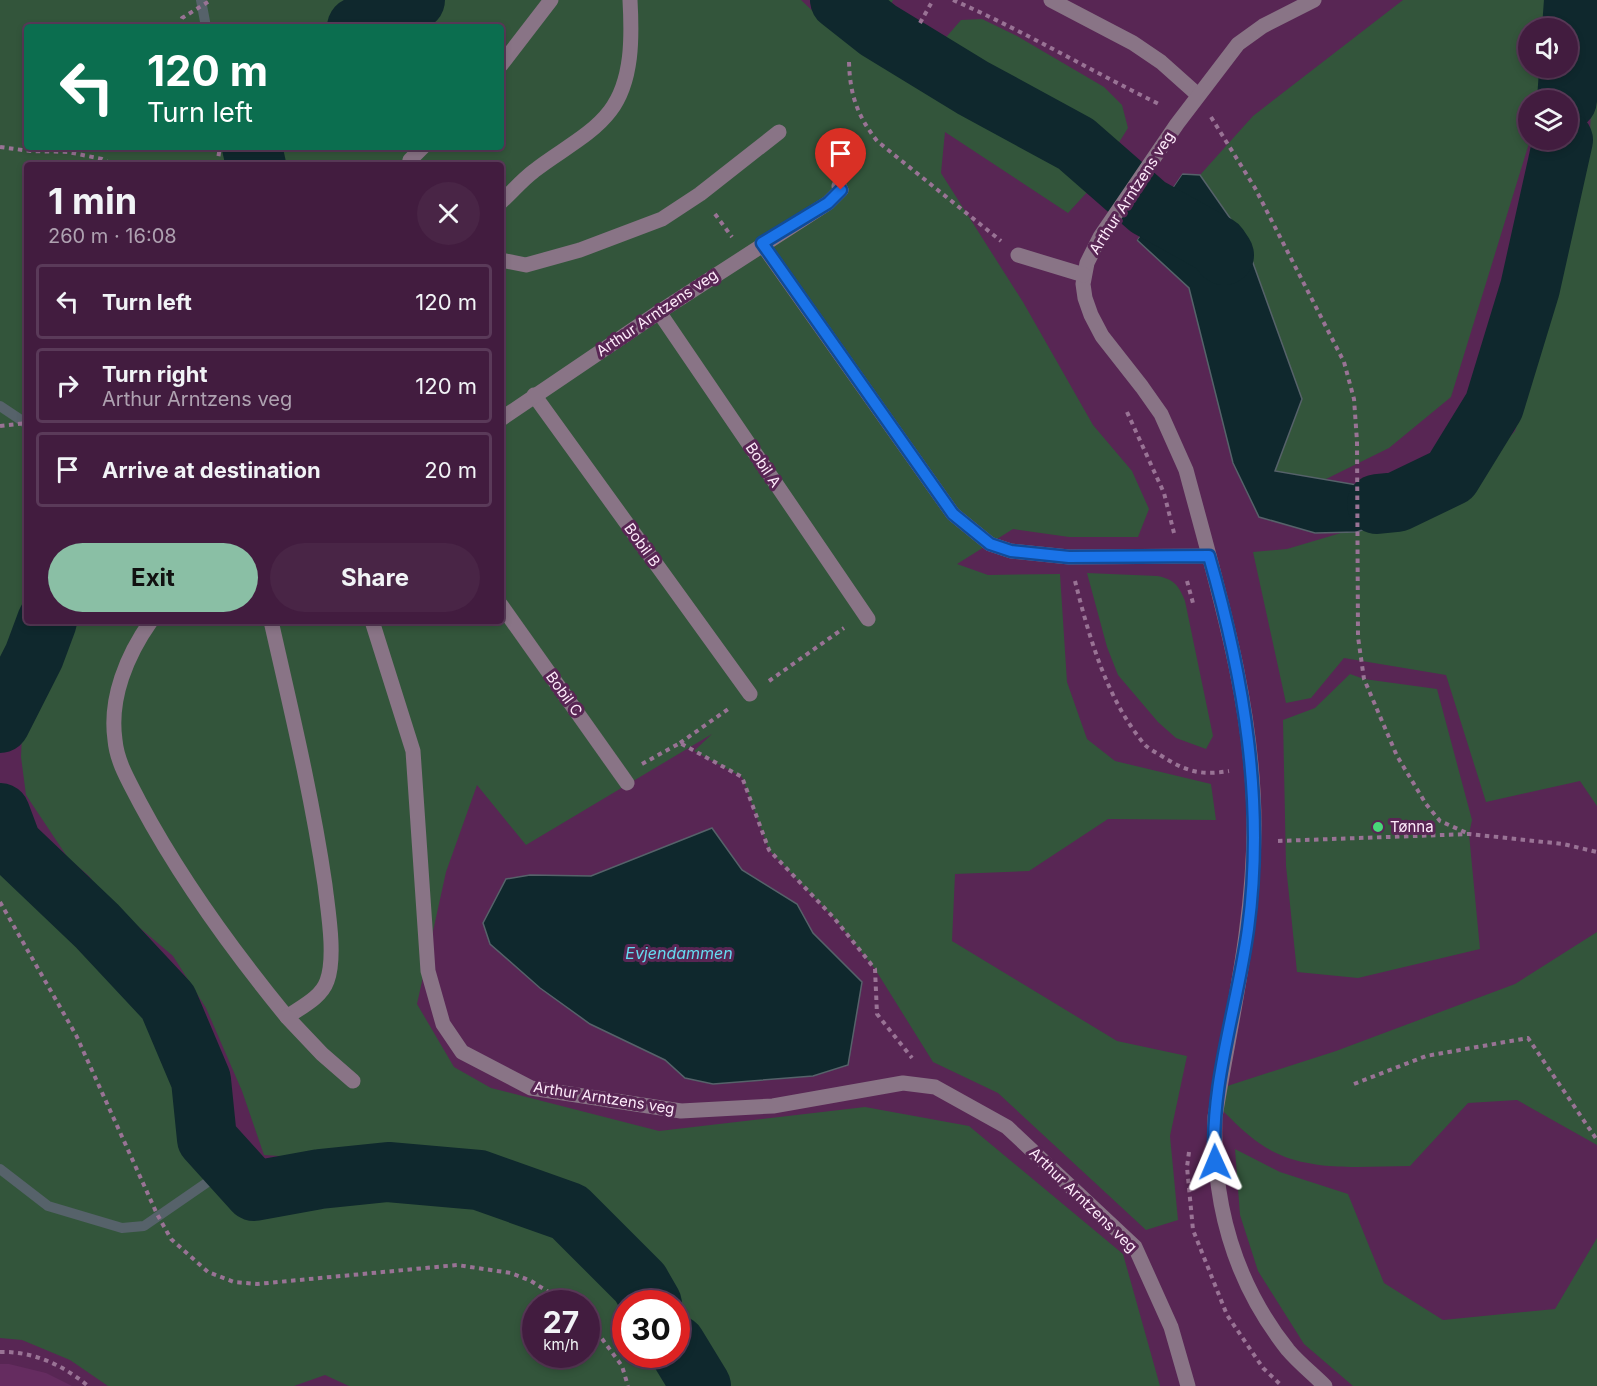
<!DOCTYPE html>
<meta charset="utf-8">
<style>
:root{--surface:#421c3f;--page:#492546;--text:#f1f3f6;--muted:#aea1b0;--line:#5a3a59;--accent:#8abfa5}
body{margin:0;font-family:Inter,sans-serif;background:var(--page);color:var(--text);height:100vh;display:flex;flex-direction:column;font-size:22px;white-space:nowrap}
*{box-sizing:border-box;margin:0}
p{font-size:20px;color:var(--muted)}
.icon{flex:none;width:33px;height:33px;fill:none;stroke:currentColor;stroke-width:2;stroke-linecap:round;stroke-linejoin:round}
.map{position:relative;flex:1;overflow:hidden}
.details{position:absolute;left:24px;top:162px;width:480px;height:462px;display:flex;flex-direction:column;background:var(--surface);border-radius:6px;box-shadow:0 3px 9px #0003,0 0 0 2px var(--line)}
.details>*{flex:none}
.top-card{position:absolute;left:24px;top:24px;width:480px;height:126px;border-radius:6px;box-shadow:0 3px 9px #0003,0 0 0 2px var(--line);background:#0b6e4f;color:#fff;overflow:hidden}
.tools{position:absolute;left:1518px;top:18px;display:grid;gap:12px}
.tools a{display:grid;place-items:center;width:60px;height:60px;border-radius:50%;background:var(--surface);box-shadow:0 3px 9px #0003,0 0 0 2px var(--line);font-size:30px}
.speed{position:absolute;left:522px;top:1290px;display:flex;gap:12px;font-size:30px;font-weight:700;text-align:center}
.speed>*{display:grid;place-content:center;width:78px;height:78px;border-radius:50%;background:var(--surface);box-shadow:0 3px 9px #0003,0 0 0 2px var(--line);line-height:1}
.speed small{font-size:15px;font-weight:400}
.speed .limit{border:9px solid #d22;background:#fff;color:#111}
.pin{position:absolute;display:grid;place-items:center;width:51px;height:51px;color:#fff;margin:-62px -26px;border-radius:50% 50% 50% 0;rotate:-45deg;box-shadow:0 0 6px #0007}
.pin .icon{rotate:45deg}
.me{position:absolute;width:66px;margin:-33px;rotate:359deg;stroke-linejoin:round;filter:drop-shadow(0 0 4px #0008)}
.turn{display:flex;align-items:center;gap:21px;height:126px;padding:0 24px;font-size:27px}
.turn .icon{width:78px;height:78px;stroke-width:2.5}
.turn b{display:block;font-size:42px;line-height:51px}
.round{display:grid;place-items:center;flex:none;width:63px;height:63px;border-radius:32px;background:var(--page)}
.head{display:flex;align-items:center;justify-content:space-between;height:102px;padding:0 24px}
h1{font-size:36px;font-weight:700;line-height:45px}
.cta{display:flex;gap:12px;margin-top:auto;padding:12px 24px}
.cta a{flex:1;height:69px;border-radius:36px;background:var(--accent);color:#111;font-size:24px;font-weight:700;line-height:69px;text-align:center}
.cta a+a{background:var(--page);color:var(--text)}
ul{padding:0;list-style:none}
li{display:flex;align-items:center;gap:18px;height:75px;margin:0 12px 9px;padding:0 12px;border:3px solid var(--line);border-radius:6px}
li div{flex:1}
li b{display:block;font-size:22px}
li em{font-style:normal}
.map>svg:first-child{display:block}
</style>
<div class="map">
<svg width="1597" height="1386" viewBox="0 0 1597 1386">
<rect width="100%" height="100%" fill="#582654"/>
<!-- built -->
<polygon fill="#652c60" points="0,1364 9,1364 46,1373 72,1386 0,1386"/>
<!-- green -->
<g fill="#33553b" fill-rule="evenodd">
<path d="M0,0H801L838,35L916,72L961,20L982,19L1017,36L1104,87L1122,105L1128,128L1090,189L1068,213L945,132L941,173L1023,302L1093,425L1132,471L1149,509L1138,537H1069L1013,529L957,564L988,575L1060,574L1067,682L1087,739L1115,761L1211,784L1216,820L1108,819L1029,871L955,874L952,941L1117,1041L1187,1056L1170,1136L1178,1220L1146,1230L998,1093L933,1062L875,969L834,918L769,850L742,777L694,751L712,734L526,845L477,785L446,872L417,1004L454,1067L491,1088L659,1131L865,1107L969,1126L1123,1254L1160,1386H709L677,1324L676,1304L662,1303L573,1207L429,1166L264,1155L242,1091L206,1008L173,956L107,900L89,876L68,858L26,795L21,757L23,712L39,673L61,634L66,621H501V165H27V621L8,653L0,672ZM27,27H501V147H27Z"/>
<polygon points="871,0 893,0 887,14"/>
<polygon points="1403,0 1550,0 1547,28 1528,28 1528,68 1543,68 1539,100 1528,100 1528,140 1530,140 1451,397 1389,448 1324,480 1275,471 1200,175 1253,116"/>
<polygon points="1597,11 1597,806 1580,781 1486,802 1446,675 1344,658 1311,698 1286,703 1253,552 1287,549 1398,516 1461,492 1515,431 1552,295 1590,130"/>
<path d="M1087,573L1157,576C1174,579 1179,586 1185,601L1213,736L1206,749L1176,738L1158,722L1118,675L1107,647Z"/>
<polygon points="1350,674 1364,679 1437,689 1472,820 1469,834 1480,949 1358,978 1297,972 1286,866 1283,720 1315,708"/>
<path d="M0,822L10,847L166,1005L200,1081L205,1142L252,1197L321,1184L385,1177L477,1189L563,1215L633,1285L644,1303L626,1304V1354L676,1355L695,1386H349L325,1375L294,1386H108L70,1360L22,1340L0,1338ZM536,1304H586V1354H536Z"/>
<path d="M1597,932V1145L1517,1100L1468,1103L1410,1166C1360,1166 1302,1174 1259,1143C1246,1134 1233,1121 1221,1109L1218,1089L1336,1051L1515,984Z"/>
<polygon points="1235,1149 1280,1172 1348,1194 1384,1283 1443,1320 1555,1309 1597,1238 1597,1386 1353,1386 1304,1344 1258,1271 1240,1215"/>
</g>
<!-- water -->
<g fill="#0f282d" stroke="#56626a" stroke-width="1.5">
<polygon points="1182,174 1200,175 1244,238 1302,399 1275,471 1357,485 1436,458 1494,406 1451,476 1398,516 1357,532 1315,533 1259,517 1233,463 1189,288 1137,240"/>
<polygon points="712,828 742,870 797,904 813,933 862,982 848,1065 813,1076 713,1084 685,1078 665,1060 590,1024 540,988 490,944 483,923 506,879 530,875 591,876"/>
</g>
<!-- pier -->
<polygon fill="#582654" points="1184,171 1137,240 1136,242 1135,238 1180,172"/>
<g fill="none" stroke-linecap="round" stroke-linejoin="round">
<!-- stream -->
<g stroke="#56626a" stroke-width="10">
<polyline points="201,0 206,27"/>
<polyline points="0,406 27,424"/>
<polyline points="0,1169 48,1206 122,1228 144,1226 231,1166"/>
</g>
<!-- river -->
<g stroke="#0f282d" stroke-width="60">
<polyline points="840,0 878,30 973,88 1076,144 1148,207 1218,246 1224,255"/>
<polyline points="357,27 415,0"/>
<polyline points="1567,100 1574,0"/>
<polyline points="252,147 256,165"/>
<polyline points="1377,504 1397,502 1451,476 1494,406 1530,288 1563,140"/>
<polyline points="0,723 34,656 47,621"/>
<polyline points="0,813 12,845 97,926 168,1002 201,1080 207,1139 254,1191 320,1179 388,1172 479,1180 569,1212 640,1283 652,1304"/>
<polyline points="676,1345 701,1386"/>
</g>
<!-- path -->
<g stroke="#997395" stroke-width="4" stroke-dasharray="4.5 4.5" stroke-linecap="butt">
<path d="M953,0C1024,31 1091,71 1161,105"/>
<polyline points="920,23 933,0"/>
<polyline points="178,27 182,18 211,0"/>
<path d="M849,62C850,95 857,115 877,141L1001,241"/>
<polyline points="1211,117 1255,188 1344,362 1354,399 1357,441 1358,637 1364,679 1397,756 1426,804 1440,821 1469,834"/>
<polyline points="0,147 30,151 68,152 102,159 114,165"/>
<polyline points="217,165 220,147"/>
<polyline points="715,214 732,237"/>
<polyline points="1127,412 1164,493 1174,533"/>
<polyline points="0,426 27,423"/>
<path d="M1075,581C1089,637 1107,700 1145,745C1149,749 1155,752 1160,755C1185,771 1200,776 1229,771"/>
<polyline points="1187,581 1193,603"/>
<polyline points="769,681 844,628"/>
<polyline points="680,743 731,707"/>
<polyline points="642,764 680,743 742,777 769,850 834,918 875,969 877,1014 912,1058"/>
<polyline points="1278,841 1469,834 1563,844 1597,852"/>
<polyline points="0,902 76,1035 157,1214 171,1239 208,1272 234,1282 257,1284 457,1265 511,1273 531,1281 568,1304"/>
<polyline points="1354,1084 1426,1056 1528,1038 1597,1140"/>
<polyline points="1189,1152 1187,1167 1193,1230 1227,1315 1263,1368 1282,1386"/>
<polyline points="586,1317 622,1366 628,1386"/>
<path d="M0,1352C33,1351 63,1365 88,1386"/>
</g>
<!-- minor -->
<g stroke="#897486" stroke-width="15">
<polyline points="1051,0 1133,43 1161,62 1198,95"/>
<path d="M1314,0L1263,26L1238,44L1177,124L1100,237L1087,263L1083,284L1085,298L1091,315L1102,336L1142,387L1161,414L1186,470C1217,586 1254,704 1254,825C1254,926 1231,1018 1215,1117C1212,1203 1234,1282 1288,1350C1299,1363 1313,1374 1325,1386"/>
<polyline points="501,65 551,0"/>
<polyline points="409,165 410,160 423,147"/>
<path d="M501,202C512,192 522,180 534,171C559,151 591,136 610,111C633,81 632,36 630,0"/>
<polyline points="762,244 953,514 990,544 1011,551 1069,557 1209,556"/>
<polyline points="1018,255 1084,275"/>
<polyline points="501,260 526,265 580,250 662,219 700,194 779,132"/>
<polyline points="659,312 868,619"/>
<polyline points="534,395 750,694"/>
<polyline points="501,419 659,312 828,203 841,190 839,186"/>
<polyline points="501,605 627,783"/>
<path d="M151,621C127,655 109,698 115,740C117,763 130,783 140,803C180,878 233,951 287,1017C301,1007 321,998 327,981C336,957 328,911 325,885C312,796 291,709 271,621"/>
<polyline points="372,621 413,751 428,971 443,1024 462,1052 531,1088 681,1111 773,1106 903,1083 935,1087 1007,1127 1135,1247 1171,1327 1188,1386"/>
<polyline points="287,1017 322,1054 353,1081"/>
</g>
</g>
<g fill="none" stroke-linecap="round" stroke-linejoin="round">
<defs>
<path id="route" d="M841,190L828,203L762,243L953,514L990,544L1011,551L1069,557L1209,556C1244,678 1265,803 1248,929C1238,1004 1209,1088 1215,1162"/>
</defs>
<!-- route casing -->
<use href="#route" stroke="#114b97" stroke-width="15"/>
<!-- route -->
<use href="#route" stroke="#1a73e8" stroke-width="10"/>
</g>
<!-- markers -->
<circle fill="#48d778" stroke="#582654" stroke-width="2" cx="1378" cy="827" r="6"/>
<g text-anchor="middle" stroke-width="6" stroke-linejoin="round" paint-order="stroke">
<!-- street labels -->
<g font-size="15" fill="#fdeafa" stroke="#582654">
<text transform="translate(1132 193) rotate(-57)" y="5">Arthur Arntzens veg</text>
<text transform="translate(657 313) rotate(-34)" y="5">Arthur Arntzens veg</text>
<text transform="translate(763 465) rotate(56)" y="5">Bobil A</text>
<text transform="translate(642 545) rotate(54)" y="5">Bobil B</text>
<text transform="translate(564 694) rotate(54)" y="5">Bobil C</text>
<text transform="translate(604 1098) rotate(9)" y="5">Arthur Arntzens veg</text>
<text transform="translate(1083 1200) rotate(44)" y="5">Arthur Arntzens veg</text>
</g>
<!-- poi labels -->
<g font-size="15" fill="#fdeafa" stroke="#582654" text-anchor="start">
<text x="1390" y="832">Tønna</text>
</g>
<!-- water labels -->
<g font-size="16" font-style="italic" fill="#65dcf1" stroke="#582654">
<text x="679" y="959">Evjendammen</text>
</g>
</g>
</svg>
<div class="tools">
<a><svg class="icon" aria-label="sound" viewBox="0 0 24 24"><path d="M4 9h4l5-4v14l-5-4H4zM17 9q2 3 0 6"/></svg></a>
<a><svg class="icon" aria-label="layers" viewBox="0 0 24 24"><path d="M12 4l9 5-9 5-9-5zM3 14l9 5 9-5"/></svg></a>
</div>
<div class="speed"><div>27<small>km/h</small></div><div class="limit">30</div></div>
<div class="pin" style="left:841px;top:190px;background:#d93025"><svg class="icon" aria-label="arrive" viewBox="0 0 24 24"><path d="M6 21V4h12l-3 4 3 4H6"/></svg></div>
<svg class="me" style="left:1215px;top:1162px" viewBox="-20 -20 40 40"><path d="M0-17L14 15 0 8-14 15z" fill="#1a73e8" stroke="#fff" stroke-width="4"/></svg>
<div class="top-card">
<div class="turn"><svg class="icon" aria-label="left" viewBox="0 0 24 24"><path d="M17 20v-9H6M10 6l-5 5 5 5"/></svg><div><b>120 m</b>Turn left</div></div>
</div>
<section class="details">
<div class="head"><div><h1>1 min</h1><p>260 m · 16:08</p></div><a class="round"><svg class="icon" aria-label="close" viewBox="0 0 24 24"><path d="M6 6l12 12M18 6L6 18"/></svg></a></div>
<ul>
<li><svg class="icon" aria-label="left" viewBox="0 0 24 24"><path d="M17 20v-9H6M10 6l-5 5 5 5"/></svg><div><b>Turn left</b></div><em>120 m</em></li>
<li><svg class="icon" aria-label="right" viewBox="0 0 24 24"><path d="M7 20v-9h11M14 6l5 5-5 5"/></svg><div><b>Turn right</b><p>Arthur Arntzens veg</p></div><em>120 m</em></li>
<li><svg class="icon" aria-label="arrive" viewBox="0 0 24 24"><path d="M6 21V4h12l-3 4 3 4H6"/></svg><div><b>Arrive at destination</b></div><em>20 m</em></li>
</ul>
<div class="cta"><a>Exit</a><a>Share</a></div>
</section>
</div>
